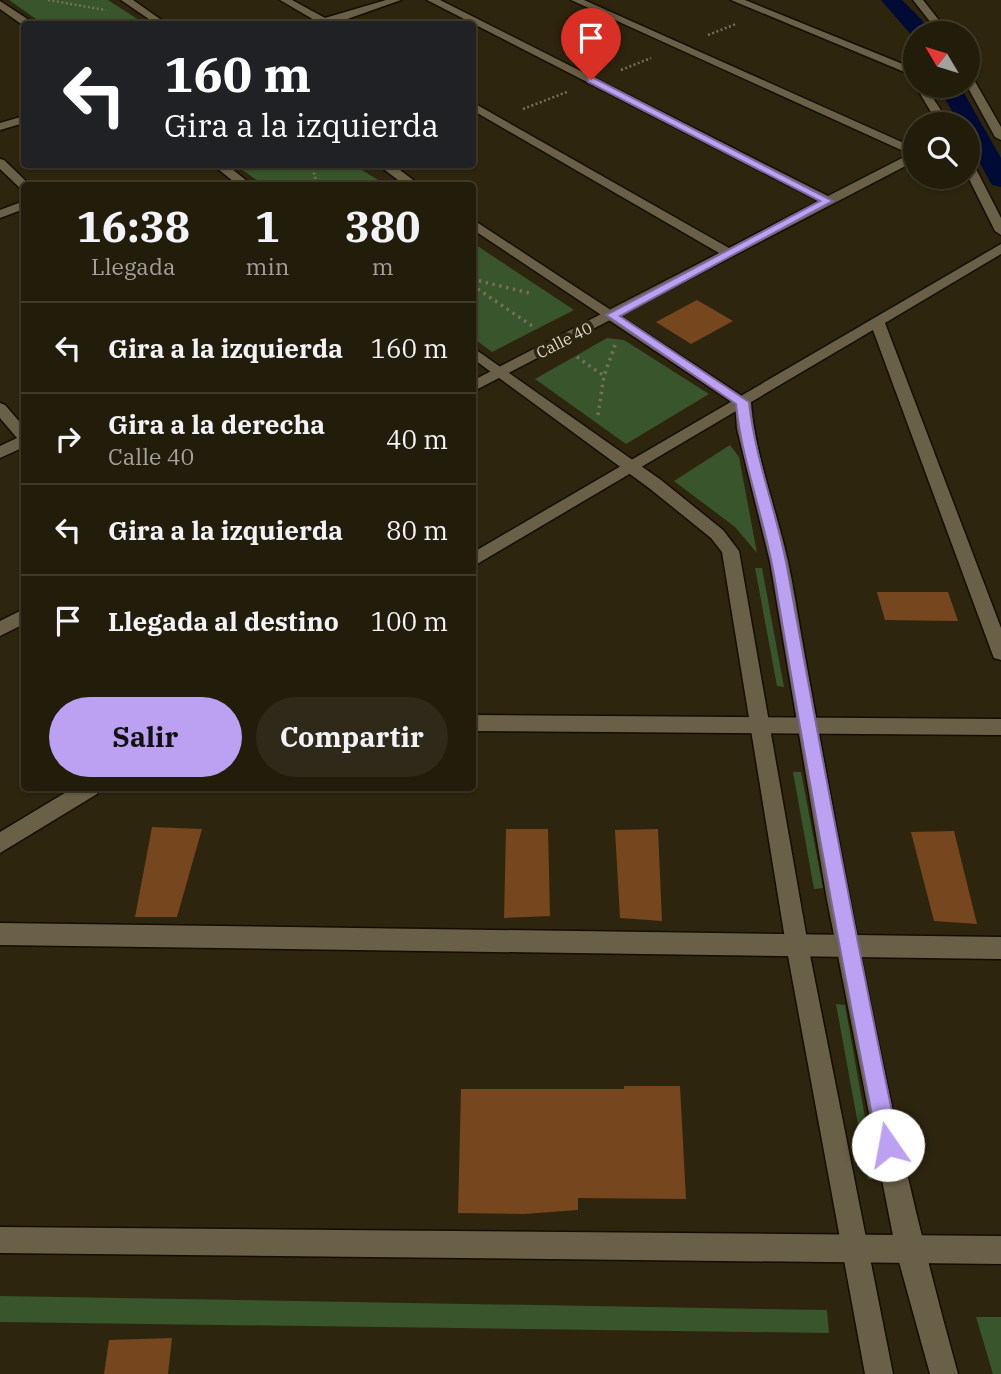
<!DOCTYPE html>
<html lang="es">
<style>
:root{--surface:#221c0a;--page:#2e2918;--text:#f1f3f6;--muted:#a2a19c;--line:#3f3a2b;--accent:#bca0f2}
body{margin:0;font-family:"IBM Plex Serif",serif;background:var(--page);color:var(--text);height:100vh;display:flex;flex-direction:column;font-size:26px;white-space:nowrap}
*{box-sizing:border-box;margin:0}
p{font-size:23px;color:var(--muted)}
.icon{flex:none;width:38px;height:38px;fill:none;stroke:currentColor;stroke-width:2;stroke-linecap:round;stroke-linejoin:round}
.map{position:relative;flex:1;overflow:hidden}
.details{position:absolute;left:21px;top:182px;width:455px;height:609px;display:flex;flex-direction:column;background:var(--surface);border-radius:7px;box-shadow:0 2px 5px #0004,0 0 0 2px var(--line)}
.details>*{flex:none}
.banner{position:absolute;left:21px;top:21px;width:455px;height:147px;border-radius:7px;box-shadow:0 2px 5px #0004,0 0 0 2px var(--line);background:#202124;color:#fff;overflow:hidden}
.needle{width:46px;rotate:308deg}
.controls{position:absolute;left:903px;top:21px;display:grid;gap:14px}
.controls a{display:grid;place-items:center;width:77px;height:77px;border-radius:50%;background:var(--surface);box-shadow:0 2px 5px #0004,0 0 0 2px var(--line);font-size:35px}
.pin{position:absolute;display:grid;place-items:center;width:60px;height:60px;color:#fff;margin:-72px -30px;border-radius:50% 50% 50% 0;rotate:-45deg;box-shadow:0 0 7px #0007}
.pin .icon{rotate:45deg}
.me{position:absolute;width:77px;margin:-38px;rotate:348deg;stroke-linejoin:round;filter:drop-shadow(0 0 5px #0008)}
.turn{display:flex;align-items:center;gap:24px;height:147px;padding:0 28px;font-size:32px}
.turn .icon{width:91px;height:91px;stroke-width:2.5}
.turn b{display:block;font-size:49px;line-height:60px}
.eta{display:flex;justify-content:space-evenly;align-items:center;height:119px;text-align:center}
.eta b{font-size:42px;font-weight:700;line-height:49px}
.cta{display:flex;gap:14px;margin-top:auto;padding:14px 28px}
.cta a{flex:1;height:80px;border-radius:42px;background:var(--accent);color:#111;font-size:28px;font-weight:700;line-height:80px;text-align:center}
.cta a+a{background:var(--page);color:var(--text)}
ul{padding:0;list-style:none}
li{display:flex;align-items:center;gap:21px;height:91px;padding:0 28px;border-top:2px solid var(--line)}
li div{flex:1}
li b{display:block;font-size:26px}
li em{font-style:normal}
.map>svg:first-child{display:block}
</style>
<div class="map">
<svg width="1001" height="1374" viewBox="0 0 1001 1374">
<rect width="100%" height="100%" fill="#2d250e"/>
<!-- green -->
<g fill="#38552b">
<polygon points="9,0 108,0 145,24 43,24"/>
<polygon points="235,165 354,165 386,185 264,185"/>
<polygon points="473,243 574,310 492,352 473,338"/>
<polygon points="607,338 624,340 709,394 626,444 535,379"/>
<polygon points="730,445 739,457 757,553 735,527 674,481"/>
<polygon points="755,568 762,568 784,687 777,686"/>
<polygon points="793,772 801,772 823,888 814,889"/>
<polygon points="836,1004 845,1005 876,1179 868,1179"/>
<polygon points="0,1296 827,1310 829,1333 0,1322"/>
<polygon points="976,1317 1001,1317 1001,1374 993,1374"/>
</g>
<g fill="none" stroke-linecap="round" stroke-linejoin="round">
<!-- canal -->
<g fill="#000b35" fill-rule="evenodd">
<polygon points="881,0 902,0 922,20 930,33 915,33 915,38 913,37"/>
<polygon points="938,86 960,86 1001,158 1001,187 992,185 989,180 968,141 968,124 959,124"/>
</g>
</g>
<!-- building -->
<g fill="#76461e">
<polygon points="697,300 733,321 691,344 656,322"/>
<polygon points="877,592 948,592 958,621 885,620"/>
<polygon points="152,827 202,829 177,917 135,917"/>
<polygon points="506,829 548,829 550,916 504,918"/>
<polygon points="658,829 662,921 620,918 615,830"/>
<polygon points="954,831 977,924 934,921 911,832"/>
<polygon points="624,1086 680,1086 686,1199 578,1198 578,1210 524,1214 458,1213 461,1089 624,1089"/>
<polygon points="172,1338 168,1374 104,1374 109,1340"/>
</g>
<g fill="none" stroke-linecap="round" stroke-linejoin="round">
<defs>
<g id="minor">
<polygon points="280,0 292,0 325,18 386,0 401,0 333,24 313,24 316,21"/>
<polygon points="427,0 440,0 828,196 910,154 571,0 584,0 915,148 915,161 472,392 472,381 719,253 472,110 472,102 729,248 819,201"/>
<polygon points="731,0 745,0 915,69 915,81 911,80 907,73"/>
<polygon points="913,0 923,0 949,33 939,33"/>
<polygon points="968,75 973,78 1001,127 1001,140 995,137 967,86"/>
<polygon points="915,85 925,86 950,124 938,124"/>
<polygon points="24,116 24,123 0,130 0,123"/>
<polygon points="0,159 4,160 31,186 21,189 0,169"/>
<polygon points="968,161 974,165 1001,218 1001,235 995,231 968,177"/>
<polygon points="24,201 24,209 0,218 0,210"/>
<polygon points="1001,244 1001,254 885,323 1001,628 1001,660 994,658 992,653 873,330 472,567 472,553"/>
<polygon points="0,403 5,405 24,427 24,447 0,458 0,446 17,438 0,418"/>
<polygon points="24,609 24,624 0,636 0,621"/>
<polygon points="472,715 1001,719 1001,735 472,731"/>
<polygon points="73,788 100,788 97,794 0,853 0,832"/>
<polygon points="0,923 1001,937 1001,959 0,945"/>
<polygon points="0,1227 1001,1236 1001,1264 0,1253"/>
</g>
<g id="tertiary">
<polygon points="121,0 133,0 167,24 156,24"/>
<polygon points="0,1 32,22 33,24 24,26 0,9"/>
<polygon points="212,164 226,164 253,186 239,186"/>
<polygon points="377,164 392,164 421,186 406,186"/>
<path d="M472,219L751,402C755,456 776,508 788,561C794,589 798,617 803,645C847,889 891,1135 958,1374H930L896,1251L885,1195L827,900L770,562L737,429L735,404L472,229Z"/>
<polygon points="472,347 661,480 723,530 739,551 808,945 893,1374 865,1374 786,945 722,552 711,538 649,488 472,358"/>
</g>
</defs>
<!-- minor casing -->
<use href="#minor" stroke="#150e00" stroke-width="3"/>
<!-- tertiary casing -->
<use href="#tertiary" stroke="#150e00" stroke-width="3"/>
<!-- path-far1 -->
<g stroke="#766f5c" stroke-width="2.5" stroke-dasharray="2 2.5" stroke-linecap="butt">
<polyline points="48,0 106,10"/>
<polyline points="708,35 736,24"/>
<polyline points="621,70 651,58"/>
<polyline points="523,109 567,92"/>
<polyline points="311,164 318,186"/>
</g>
<!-- path -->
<g stroke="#766f5c" stroke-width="3.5" stroke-dasharray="2.5 4.5" stroke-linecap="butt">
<polyline points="472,279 533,294"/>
<polyline points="472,285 535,328"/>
<polyline points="577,357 604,376"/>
<polyline points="598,415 604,376 615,345"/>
</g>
<!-- minor -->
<use href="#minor" fill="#696047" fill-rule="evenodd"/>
<!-- tertiary -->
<use href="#tertiary" fill="#696047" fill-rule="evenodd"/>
</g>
<!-- route -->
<path fill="#bca0f2" stroke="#7a689d" stroke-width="2" d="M588,78H594L833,201L620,316L749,402C755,460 778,515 788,572C823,764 859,954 899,1145L896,1152L888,1155L881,1152L878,1145C840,955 806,765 774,575C764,517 742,462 736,404L606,315L820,201L588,82Z"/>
<g text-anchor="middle" stroke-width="7" stroke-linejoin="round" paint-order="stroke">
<!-- far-street labels -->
<g font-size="16" fill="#ded9cb" stroke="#2d250e">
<text transform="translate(564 340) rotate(-27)" y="6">Calle 40</text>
</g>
</g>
</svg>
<div class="controls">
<a><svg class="needle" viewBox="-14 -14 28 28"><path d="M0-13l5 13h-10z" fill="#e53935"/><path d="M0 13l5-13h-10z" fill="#a2a19c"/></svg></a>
<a><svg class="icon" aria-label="search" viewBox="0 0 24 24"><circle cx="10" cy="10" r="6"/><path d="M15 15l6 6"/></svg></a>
</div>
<div class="pin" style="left:591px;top:80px;background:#d93025"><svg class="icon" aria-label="arrive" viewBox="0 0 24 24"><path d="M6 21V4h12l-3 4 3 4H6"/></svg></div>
<svg class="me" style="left:888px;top:1145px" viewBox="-20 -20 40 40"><circle r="19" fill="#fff"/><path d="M0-13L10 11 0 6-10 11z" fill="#bca0f2"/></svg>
<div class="banner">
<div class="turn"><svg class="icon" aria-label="left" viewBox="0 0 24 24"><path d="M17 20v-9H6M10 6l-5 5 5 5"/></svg><div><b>160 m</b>Gira a la izquierda</div></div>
</div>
<section class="details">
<div class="eta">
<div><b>16:38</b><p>Llegada</p></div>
<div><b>1</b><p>min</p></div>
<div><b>380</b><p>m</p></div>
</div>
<ul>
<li><svg class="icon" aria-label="left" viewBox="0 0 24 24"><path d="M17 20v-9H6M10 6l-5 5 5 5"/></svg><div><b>Gira a la izquierda</b></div><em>160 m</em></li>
<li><svg class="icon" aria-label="right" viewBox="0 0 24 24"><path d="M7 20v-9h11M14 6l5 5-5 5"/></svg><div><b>Gira a la derecha</b><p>Calle 40</p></div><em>40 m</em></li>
<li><svg class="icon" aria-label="left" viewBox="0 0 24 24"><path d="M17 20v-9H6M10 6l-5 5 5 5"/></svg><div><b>Gira a la izquierda</b></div><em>80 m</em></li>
<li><svg class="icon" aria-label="arrive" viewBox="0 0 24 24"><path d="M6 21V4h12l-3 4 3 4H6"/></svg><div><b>Llegada al destino</b></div><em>100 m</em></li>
</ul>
<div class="cta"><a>Salir</a><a>Compartir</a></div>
</section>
</div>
